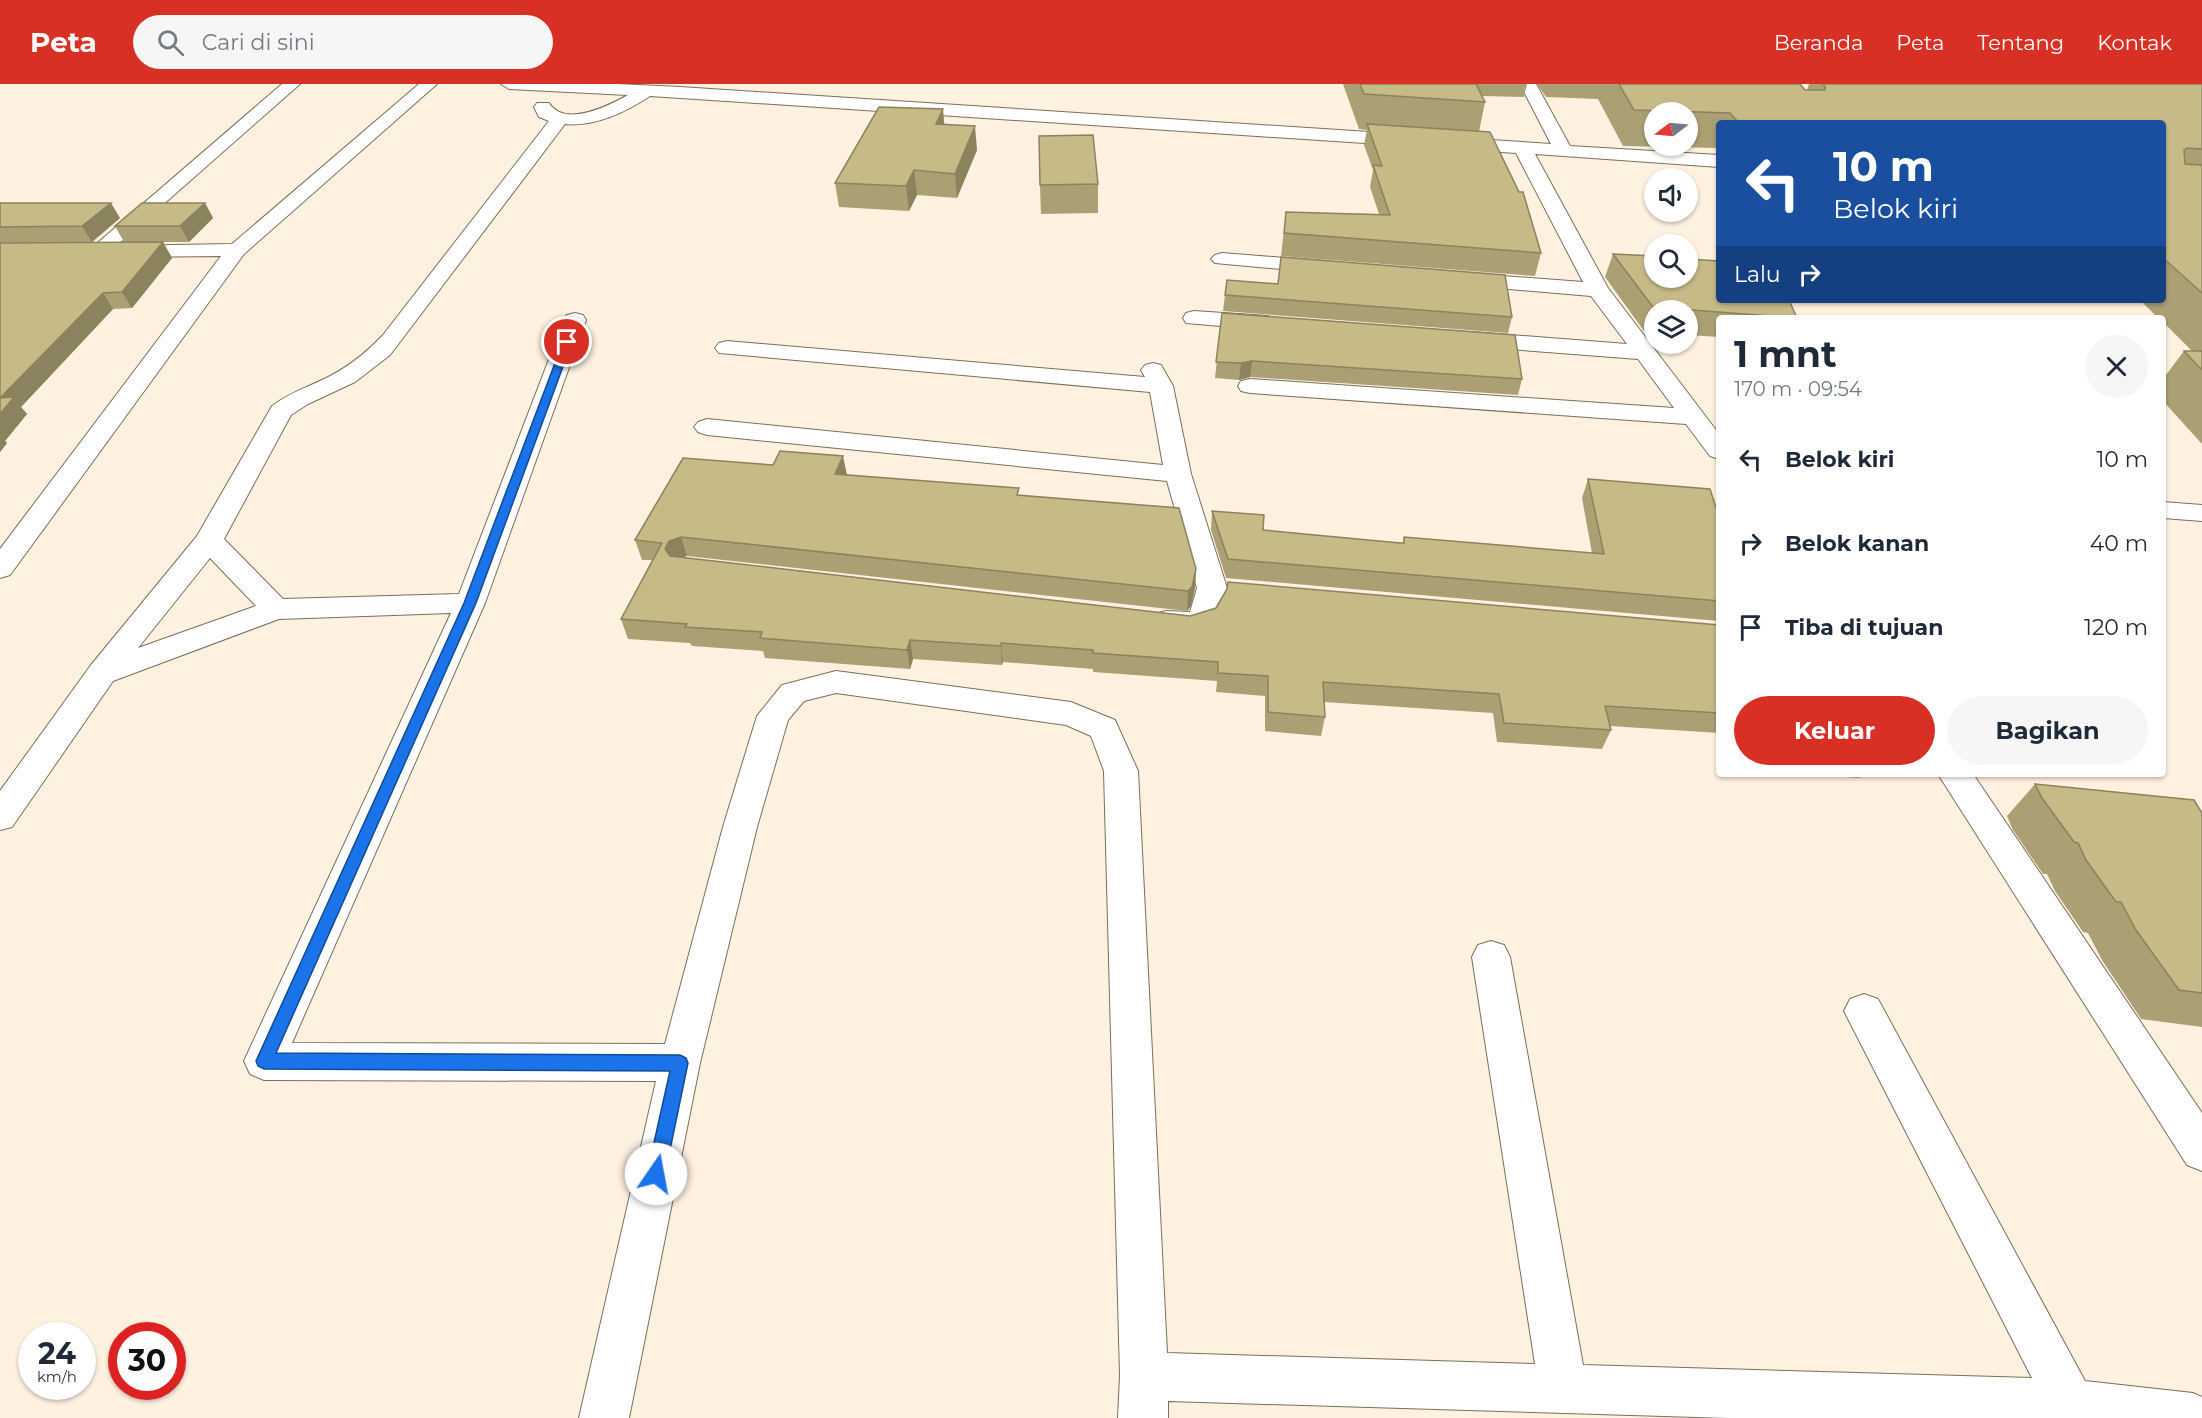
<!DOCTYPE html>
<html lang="id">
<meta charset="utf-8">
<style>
:root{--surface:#fff;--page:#f6f6f7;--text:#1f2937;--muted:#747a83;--accent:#d93025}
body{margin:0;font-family:Montserrat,sans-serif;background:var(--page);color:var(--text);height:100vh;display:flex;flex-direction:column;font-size:22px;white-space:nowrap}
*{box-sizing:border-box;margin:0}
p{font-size:20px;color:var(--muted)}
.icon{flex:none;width:33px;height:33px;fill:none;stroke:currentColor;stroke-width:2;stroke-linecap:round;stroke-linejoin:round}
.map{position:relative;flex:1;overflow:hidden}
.drawer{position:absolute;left:1716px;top:231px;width:450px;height:462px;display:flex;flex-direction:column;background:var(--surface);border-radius:6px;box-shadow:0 2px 4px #0004}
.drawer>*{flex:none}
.guide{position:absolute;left:1716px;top:36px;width:450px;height:183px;border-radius:6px;box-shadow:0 2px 4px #0004;background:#1a4fa0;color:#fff;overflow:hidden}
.needle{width:39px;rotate:254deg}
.fabs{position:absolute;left:1644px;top:18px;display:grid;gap:12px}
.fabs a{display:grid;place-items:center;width:54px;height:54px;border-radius:50%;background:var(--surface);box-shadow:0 2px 4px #0004;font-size:30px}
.speed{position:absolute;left:18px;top:1238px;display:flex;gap:12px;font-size:30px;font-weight:700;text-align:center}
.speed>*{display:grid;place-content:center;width:78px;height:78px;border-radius:50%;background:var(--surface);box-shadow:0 2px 4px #0004;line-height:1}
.speed small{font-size:15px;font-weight:400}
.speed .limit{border:9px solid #d22;background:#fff;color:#111}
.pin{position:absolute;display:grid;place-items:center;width:51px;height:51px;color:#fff;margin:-26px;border:3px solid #fff;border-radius:50%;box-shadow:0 2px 6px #0007}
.me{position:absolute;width:66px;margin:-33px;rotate:12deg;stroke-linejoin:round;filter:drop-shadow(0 0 4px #0008)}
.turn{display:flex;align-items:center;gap:21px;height:126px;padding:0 18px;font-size:27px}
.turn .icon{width:78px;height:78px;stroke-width:2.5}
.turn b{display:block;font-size:42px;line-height:51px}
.then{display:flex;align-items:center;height:57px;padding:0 18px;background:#0003;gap:12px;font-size:22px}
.round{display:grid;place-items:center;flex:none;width:63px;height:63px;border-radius:32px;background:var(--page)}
.head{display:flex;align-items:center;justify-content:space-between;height:102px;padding:0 18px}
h1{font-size:36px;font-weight:700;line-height:45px}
.action{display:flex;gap:12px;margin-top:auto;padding:12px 18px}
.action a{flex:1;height:69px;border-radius:36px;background:var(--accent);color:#fff;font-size:24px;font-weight:700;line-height:69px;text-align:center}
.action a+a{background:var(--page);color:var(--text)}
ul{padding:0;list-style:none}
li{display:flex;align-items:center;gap:18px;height:84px;padding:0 18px}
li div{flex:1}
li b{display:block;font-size:22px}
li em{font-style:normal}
header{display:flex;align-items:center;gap:36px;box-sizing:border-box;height:84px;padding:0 30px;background:var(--accent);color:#fff}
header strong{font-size:28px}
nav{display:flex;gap:33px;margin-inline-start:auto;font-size:21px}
.search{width:420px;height:54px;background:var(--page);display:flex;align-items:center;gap:15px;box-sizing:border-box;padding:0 21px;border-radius:33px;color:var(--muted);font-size:22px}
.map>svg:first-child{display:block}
</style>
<header>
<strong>Peta</strong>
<div class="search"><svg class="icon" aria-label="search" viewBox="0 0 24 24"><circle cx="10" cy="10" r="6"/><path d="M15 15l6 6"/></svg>Cari di sini</div>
<nav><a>Beranda</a><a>Peta</a><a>Tentang</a><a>Kontak</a></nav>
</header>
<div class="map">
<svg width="2202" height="1334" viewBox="0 0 2202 1334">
<rect width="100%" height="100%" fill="#fef1e0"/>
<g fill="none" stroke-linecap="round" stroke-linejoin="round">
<defs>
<g id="minor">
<path d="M282,0H300L116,162L232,160L419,0H437L244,170L10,491L0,494V465L221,172L122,173L115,171L112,167L113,165C105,172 101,175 90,172L87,168Z"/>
<path d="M501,0H617L680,3L1551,60L1520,0H1536L1570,62L1719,71V83L1535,70L1608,204L1719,350V375L1710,372L1686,340L1250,309L1241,307L1238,302L1241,297L1250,295L1674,324L1638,275L1471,262L1463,260L1460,255L1463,250L1471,248L1627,260L1591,212L1462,201L1454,200L1451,195L1454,190L1462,189L1583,198L1516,69L650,12C626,28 595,43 565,40L390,271L355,298L308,320L291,331L224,455L283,515L459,510L564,236L567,231L575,229L583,231L586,236L485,519L292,959L665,960L723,743L757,632L782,601L836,587L1071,618L1115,636L1138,687L1167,1269L1535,1280L1472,873L1478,861L1491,857L1504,861L1510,873L1583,1281L2032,1294L1844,927L1850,915L1864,910L1878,915L2085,1297L2193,1309L2202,1313V1334H1729L1168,1317V1334H1118L1120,1292L1104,687L1091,652L1066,641L836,609L804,617L788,636L757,743L700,979L629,1334H579L656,997L264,996L250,990L244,977L451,529L279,535L113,597L12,743L0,746V707L91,581L197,452L272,322C288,310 305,304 322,296C346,285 365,270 383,251L549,37L539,33L534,23L537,19H549C565,44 608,22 628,11L509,5ZM210,474L256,522L138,564Z"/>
<polygon points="1222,169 1324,177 1332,178 1335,183 1332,188 1324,189 1215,179 1211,175 1215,171"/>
<polygon points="1194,227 1267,232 1275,234 1278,239 1275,244 1267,246 1186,239 1183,234 1186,229"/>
<polygon points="727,257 1145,293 1141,286 1145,281 1153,279 1161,281 1173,302 1191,390 1227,504 1223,523 1212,542 1189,549 1155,544 1151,537 1155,530 1166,527 1190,528 1197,504 1167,397 707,351 698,348 694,343 698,338 707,335 1163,381 1150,308 719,269 715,264 719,259"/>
<polygon points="2163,418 2202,421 2202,437 2163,434"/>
<polygon points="1938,690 1973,690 2202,1029 2202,1087 2187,1081"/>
</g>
</defs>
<!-- minor casing -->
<use href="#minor" stroke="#7b6e5a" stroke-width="2"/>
<!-- minor -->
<use href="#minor" fill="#fff" fill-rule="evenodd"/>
</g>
<!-- wall -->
<g fill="#aaa074" fill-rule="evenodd">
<polygon points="1343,0 1527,0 1524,13 1482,12 1485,18 1479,48 1541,169 1535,192 1281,172 1286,128 1379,130 1370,103 1373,86 1364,61 1367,46 1359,45"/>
<path d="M1537,0H1800L1805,6H1807L1809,0H2202V360L2163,317V295L2184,267H2192L2163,238V234H2158L2140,216H2163V39H1719V66L1717,64L1623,62L1598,15L1546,13ZM1654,28H1688V62H1654Z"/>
<polygon points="945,41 977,66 957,114 917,111 909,127 839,123 835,99"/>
<polygon points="1098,100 1098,129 1041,130 1040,101"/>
<polygon points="0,119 120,134 92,158 0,159"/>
<polygon points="205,119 213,134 189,158 124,158 115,142"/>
<polygon points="163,158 172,174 132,224 113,225 21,323 27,330 5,357 7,359 0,368 0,159"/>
<polygon points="1613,170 1797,234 1719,234 1719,253 1688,251 1688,226 1654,226 1654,248 1644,247 1605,193"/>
<polygon points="1225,211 1512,233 1508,249 1223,227"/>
<polygon points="1222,229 1522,295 1518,311 1250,293 1239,296 1215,294"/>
<polygon points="773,381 847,391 1019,411 1196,485 1195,504 1191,522 1187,527 687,472 682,473 1190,532 1719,541 1719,649 1610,642 1611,646 1602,665 1497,658 1493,629 1324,618 1325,633 1321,652 1265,647 1265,612 1216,608 1217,597 1093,588 1093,585 1003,578 1002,581 913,575 910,585 765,574 763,567 692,562 690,559 628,555 621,535 652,476 642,476 635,456"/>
<polygon points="1588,395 1719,433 1719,537 1226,494 1211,446 1212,427 1263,446 1403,459 1404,453 1592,469 1582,414"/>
<polygon points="1804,690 1862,690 1859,694"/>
<polygon points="2035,700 2202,729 2202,943 2141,935 2102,876 2088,849 2083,848 2055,807 2047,790 2043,790 2013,746 2007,732"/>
</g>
<!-- shaded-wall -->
<g fill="#8b825e">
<polygon points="943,25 945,49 936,40"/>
<polygon points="975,42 977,66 957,114 955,90"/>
<polygon points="914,86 917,111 909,127 906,102"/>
<polygon points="111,119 120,134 92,158 82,142"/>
<polygon points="205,119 213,134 189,158 180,142"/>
<polygon points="163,158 172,174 132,224 122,208"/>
<polygon points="103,209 113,225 21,323 27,330 5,357 7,359 0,368 0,314"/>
<polygon points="1252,277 1250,293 1239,296 1241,279"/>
<polygon points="843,372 847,391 835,390"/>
<polygon points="681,453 687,472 675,476 671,484 665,465 669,457"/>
<polygon points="1196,485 1195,504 1191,522 1187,527 1188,507"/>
<polygon points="910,556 913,575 910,585 907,566"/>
<polygon points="1001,559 1003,578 1002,581 1001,562"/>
</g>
<!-- building -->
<g fill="#c6ba87" stroke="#8b825e" stroke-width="1.5">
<polygon points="1360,0 1476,0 1485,18 1364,10"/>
<polygon points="1619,0 1800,0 1805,6 1825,6 1825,3 1823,0 2202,0 2202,65 2187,64 2184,66 2185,80 2202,81 2202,209 2163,174 2163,39 1739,39 1730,29 1634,26"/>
<polygon points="879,23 943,25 936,40 975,42 955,90 914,86 906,102 835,99"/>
<polygon points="1367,40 1490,48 1519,108 1523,108 1541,169 1284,149 1286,128 1390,131 1373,81 1382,82"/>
<polygon points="1093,51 1098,100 1040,101 1039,52"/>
<polygon points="0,119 111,119 82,142 0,143"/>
<polygon points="142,119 205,119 180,142 115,142"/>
<polygon points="163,158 122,208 103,209 0,314 14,313 0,330 0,159"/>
<polygon points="1613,170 1654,172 1654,194 1688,194 1688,175 1719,177 1719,216 1789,216 1797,234 1653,223"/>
<polygon points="1281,173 1505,191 1512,233 1225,211 1227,196 1278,200"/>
<polygon points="1222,229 1515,251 1522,295 1252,277 1241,279 1216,278"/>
<polygon points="2184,267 2202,267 2202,286"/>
<polygon points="780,367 843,372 835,390 1019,404 1017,411 1179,424 1196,485 1192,503 1188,507 681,453 669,457 665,465 670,472 1190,532 1216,524 1227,505 1228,498 1719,541 1719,629 1605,622 1611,646 1504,639 1499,610 1323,598 1325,633 1268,628 1268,592 1218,589 1218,578 1093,569 1093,566 1001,559 1001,562 910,556 907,566 760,554 762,548 685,543 687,540 621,535 662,459 635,456 683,374 773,381"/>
<polygon points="1588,395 1710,405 1719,433 1719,517 1228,475 1212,427 1264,431 1263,446 1400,459 1404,459 1404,453 1604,470"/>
<polygon points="2035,700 2194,716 2202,729 2202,909 2179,906 2136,846 2121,818 2116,818 2086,776 2078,759 2074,758 2042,714"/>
</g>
<!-- route -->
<polygon fill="#1a73e8" stroke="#114b97" stroke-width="1.5" points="567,255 572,258 476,519 276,969 680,971 686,974 688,979 665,1090 662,1096 656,1099 650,1096 647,1090 670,987 264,985 258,982 256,977 464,519 563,258"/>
</svg>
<div class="fabs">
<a><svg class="needle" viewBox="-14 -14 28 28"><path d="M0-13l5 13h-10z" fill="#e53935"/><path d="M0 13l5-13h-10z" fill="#747a83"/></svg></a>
<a><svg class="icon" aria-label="sound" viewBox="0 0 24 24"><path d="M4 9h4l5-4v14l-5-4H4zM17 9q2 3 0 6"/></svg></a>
<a><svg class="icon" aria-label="search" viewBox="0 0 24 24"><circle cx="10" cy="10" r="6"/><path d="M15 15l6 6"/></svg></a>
<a><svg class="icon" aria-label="layers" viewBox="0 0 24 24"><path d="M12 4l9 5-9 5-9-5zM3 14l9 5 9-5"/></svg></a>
</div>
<div class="speed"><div>24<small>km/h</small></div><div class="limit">30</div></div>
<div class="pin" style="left:567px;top:258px;background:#d93025"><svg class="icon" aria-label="arrive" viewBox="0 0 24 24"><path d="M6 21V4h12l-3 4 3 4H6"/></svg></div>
<svg class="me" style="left:656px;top:1090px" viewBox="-20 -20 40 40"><circle r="19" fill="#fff"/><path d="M0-13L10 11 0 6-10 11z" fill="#1a73e8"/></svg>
<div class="guide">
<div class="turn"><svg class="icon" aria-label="left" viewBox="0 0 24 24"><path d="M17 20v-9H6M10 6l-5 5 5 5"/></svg><div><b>10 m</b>Belok kiri</div></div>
<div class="then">Lalu<svg class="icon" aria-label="right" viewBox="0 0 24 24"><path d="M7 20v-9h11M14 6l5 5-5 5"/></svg></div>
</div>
<section class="drawer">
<div class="head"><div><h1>1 mnt</h1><p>170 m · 09:54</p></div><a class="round"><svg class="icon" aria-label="close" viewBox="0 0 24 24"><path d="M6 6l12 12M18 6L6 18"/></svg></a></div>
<ul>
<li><svg class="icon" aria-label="left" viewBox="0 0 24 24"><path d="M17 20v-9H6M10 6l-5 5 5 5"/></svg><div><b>Belok kiri</b></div><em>10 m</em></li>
<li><svg class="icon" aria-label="right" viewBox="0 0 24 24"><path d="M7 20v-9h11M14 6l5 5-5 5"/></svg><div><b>Belok kanan</b></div><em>40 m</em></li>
<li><svg class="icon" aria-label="arrive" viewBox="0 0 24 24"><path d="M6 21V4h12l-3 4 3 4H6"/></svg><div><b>Tiba di tujuan</b></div><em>120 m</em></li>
</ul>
<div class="action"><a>Keluar</a><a>Bagikan</a></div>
</section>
</div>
